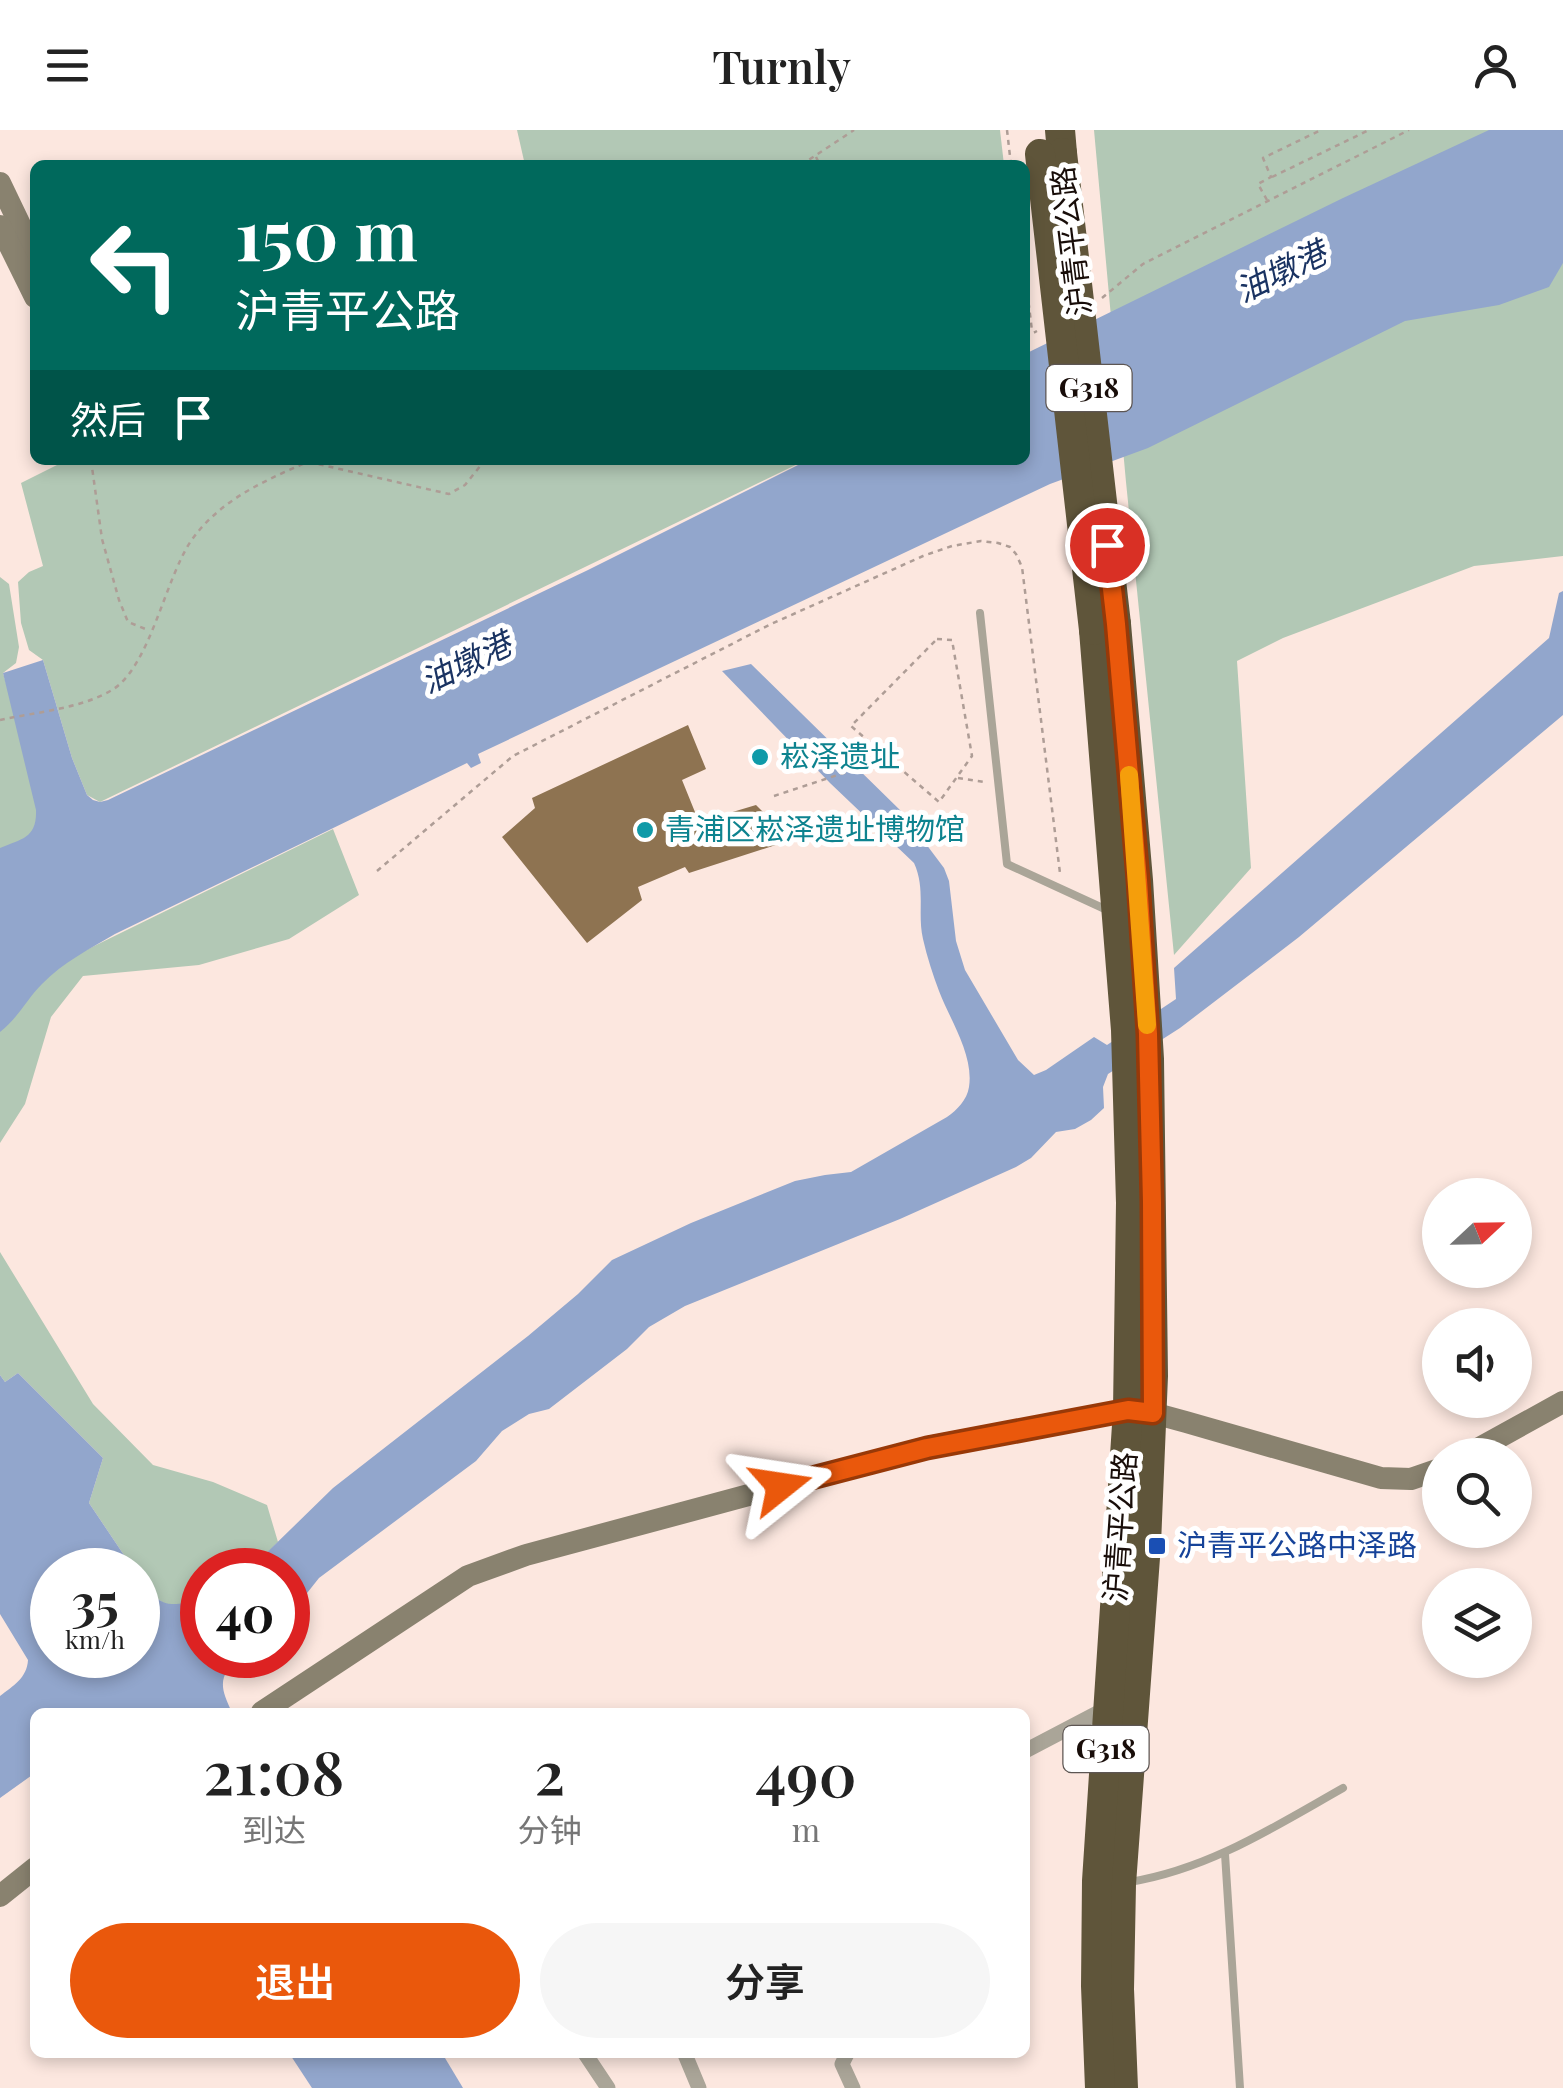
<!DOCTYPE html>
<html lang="zh">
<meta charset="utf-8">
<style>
:root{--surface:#fff;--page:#f6f6f6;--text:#222;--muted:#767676;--accent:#ea580c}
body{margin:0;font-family:"Playfair Display","Noto Sans SC",serif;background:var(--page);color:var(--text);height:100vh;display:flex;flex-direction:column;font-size:38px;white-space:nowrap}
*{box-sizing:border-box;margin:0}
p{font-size:32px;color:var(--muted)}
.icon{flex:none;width:55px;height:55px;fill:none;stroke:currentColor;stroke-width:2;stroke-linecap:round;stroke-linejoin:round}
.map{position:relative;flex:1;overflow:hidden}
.panel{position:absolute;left:30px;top:1578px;width:1000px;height:350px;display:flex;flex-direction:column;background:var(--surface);border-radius:15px;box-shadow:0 5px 15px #0003}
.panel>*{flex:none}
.top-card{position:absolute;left:30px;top:30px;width:1000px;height:305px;border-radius:15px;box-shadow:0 5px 15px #0003;background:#00695c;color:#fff;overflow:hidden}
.needle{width:65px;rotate:68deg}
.fabs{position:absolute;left:1422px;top:1048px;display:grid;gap:20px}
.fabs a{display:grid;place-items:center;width:110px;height:110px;border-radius:50%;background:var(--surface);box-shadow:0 5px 15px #0003;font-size:50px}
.speed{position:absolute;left:30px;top:1418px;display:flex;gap:20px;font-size:50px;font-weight:700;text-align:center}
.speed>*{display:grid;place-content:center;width:130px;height:130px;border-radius:50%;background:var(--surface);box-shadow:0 5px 15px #0003;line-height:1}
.speed small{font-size:25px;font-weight:400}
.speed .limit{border:15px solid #d22;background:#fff;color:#111}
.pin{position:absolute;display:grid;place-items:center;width:85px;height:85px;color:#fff;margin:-42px;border:5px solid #fff;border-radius:50%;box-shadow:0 2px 10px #0007}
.me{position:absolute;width:110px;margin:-55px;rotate:75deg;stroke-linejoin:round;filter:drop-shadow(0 0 8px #0008)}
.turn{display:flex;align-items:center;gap:35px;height:210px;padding:0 40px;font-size:45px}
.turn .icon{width:130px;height:130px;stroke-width:2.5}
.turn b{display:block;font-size:70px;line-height:85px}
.then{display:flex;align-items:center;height:95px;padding:0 40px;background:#0003;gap:20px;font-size:38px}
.eta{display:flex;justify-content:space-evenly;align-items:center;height:170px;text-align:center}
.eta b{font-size:60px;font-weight:600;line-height:70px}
.primary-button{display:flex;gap:20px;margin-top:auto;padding:20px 40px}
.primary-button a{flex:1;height:115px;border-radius:60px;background:var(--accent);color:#fff;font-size:40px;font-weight:600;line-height:115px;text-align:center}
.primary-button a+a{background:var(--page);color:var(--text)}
header{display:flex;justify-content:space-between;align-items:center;height:130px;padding:0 40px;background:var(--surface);font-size:45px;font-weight:600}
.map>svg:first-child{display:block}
</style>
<header><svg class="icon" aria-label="menu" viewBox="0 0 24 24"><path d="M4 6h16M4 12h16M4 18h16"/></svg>Turnly<svg class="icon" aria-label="person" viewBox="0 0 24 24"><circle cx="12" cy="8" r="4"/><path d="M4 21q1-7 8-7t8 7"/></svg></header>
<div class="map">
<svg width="1563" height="1958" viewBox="0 0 1563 1958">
<rect width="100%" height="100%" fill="#fce7df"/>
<!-- green -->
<g fill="#b2c8b5">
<polygon points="517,0 1000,0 1004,35 525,35"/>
<polygon points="1094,0 1563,0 1563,426 1474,436 1283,508 1237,531 1251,738 1174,825 1126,352"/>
<polygon points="67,330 806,330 100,672 87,665 72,628 43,530 29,520 21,493 18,452 29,442 43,436 21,353"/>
<polygon points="0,447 9,454 19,517 16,533 3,543 86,820 333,699 359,765 289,809 199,835 83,846 51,887 25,974 0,1013"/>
<path d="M0,1122L93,1274L153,1335L213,1352L267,1375L278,1412L249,1440H202V1468C193,1471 180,1477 170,1475C157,1473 141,1452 138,1440H134L89,1373L103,1328L18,1243L5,1252L0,1245Z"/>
</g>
<!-- water -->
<g fill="#92a6cc">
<path d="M1489,0H1563V133L1549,157L1499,175L1405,191L1148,318L1050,354L478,624L481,633L471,638L467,633L115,804C90,819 63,832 42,854C27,869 18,888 0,902V718C22,709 37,708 36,680L3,543L43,530L72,628L87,665L93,670L100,672L108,670L588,440L808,330H1025V224L1343,68Z"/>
<path d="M1563,461V585L1299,807L1180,898L1108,944L1103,957L1104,978L1091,990L1075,999L1056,1002L1031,1028L1016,1037L900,1089L685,1176L649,1197L627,1219L549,1279L529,1284L502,1301L476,1331L319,1448L288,1487V1440H249L333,1358L528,1206L578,1164L612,1130L691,1093L795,1051L825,1045L851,1042L947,987C957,980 967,970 969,957C974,925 950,890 939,861C933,845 927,827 923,809C917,783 926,759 914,733L830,653L722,541L751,534L902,682L944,738L949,751L956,811L965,840L1018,930L1034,945L1046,940L1094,907L1107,915L1176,869L1174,838L1549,508L1559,463Z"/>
<path d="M18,1243L103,1328L89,1373L134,1440H52V1525H138V1445C160,1477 166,1479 202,1468V1525H242C218,1545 219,1556 232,1582H35V1643L0,1668V1566C13,1556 27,1548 28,1530L0,1484V1245L5,1252Z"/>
<polygon points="289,1923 442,1923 463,1958 312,1958"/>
</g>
<!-- building -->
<polygon fill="#8e7351" points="688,595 706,639 682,650 699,692 756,675 791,710 689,743 685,737 638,757 642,770 587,813 502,707 535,678 532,668"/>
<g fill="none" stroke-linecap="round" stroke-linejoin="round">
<!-- path -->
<g stroke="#ae9d96" stroke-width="2.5" stroke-dasharray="5 5" stroke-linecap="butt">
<polyline points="1007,0 1011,35"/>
<polyline points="816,27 820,35"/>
<polyline points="801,35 854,0"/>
<polyline points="1272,47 1369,0"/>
<polyline points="1267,70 1258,54 1271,47 1263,28 1321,0"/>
<polyline points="1025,143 1032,201"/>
<polyline points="1102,168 1143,134 1409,0"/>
<polyline points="1025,207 1037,201"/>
<polyline points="91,330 102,409 119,470 128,492 148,500"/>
<polyline points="309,332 449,364 465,355 485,330"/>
<polygon points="937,509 952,510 972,626 939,672 851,596"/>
<path d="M0,590C36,582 80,579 112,560C150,537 165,449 191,411C220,369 268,349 312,330"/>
<polyline points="958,648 985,652"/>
<polyline points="774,666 886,629"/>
<polyline points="377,741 513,626 769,495 923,426 952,416 981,411 998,413 1010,417 1016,424 1022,437 1060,743"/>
</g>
<!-- lane -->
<g stroke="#aaa598" stroke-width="8">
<polyline points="980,483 1007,734 1107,780"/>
<polyline points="1225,1724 1240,1958"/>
<path d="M1130,1752C1209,1739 1274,1697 1343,1658"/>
</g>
<!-- street -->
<g stroke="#aaa598" stroke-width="15">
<polyline points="1025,1621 1109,1577"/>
<polyline points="584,1922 608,1958"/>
<polyline points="684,1922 699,1958"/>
<polyline points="848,1922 842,1934 853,1958"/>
</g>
<!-- secondary -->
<g stroke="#89826f" stroke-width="22">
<polyline points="0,53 35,126"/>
<polyline points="0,96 35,167"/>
<polyline points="1467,1325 1563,1272"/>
<polyline points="262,1582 468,1446 526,1425 927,1317 1128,1280 1153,1283 1186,1292 1381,1348 1411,1349 1440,1339"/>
<polyline points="0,1766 35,1738"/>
</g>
<!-- highway -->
<g stroke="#5f553a" stroke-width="30">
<polyline points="1060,0 1062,23"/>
<polyline points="1116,494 1138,750 1149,929 1153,1246 1146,1414 1121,1754 1119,1859 1123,1958"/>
<polyline points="1094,500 1126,900 1131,1073 1128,1280 1097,1751 1096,1856 1100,1958"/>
</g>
<!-- highway-bridge -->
<g stroke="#5f553a" stroke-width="30">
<polyline points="1062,23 1116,494"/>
<polyline points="1040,24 1094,500"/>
</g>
</g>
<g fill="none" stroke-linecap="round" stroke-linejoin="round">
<defs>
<polyline id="route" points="781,1356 927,1318 1128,1280 1153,1283 1152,1072 1148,904 1138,750 1116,494 1107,415"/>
</defs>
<!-- route casing -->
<use href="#route" stroke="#983908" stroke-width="25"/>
<!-- route -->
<use href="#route" stroke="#ea580c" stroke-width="18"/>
<!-- slow -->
<polyline stroke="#f59e0b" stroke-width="18" points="1129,645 1147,895"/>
</g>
<!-- markers -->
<g fill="#0f9aa8" stroke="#fff" stroke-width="4">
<circle cx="760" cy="627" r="10"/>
<circle cx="645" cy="700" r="10"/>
</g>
<rect fill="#1a4fb4" stroke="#fff" stroke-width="4" x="1147" y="1406" width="20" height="20" rx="5"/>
<g text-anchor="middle" stroke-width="10" stroke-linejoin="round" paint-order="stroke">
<!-- shield labels -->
<g fill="#fff" stroke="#5d5653" stroke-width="2.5">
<rect x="1046.5" y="235" width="85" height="46" rx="8"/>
<rect x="1063.5" y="1596" width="85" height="46" rx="8"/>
</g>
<g font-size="28" font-weight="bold" fill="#180d09">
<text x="1089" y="268">G318</text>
<text x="1106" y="1629">G318</text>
</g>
<!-- street labels -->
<g font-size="30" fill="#180d09" stroke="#fff">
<text transform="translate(1072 111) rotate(-97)" y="10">沪青平公路</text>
<text transform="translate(1121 1397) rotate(-86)" y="10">沪青平公路</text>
</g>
<!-- culture labels -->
<g font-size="30" fill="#0d838f" stroke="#fff" text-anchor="start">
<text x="780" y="637">崧泽遗址</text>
<text x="665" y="710">青浦区崧泽遗址博物馆</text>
</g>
<!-- transit labels -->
<g font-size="30" fill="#164399" stroke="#fff" text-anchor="start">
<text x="1177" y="1426">沪青平公路中泽路</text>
</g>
<!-- water labels -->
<g font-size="32" font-style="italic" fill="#1a3362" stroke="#fff">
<text transform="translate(1281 142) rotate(-26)" y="11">油墩港</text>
<text transform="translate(466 533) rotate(-26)" y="11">油墩港</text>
</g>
</g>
</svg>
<div class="fabs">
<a><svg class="needle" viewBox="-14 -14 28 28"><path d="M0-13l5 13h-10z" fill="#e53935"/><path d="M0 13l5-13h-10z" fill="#767676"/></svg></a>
<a><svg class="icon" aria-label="sound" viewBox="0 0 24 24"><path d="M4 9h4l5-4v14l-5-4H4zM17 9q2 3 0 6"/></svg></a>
<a><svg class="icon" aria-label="search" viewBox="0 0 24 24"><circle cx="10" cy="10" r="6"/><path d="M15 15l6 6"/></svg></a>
<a><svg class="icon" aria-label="layers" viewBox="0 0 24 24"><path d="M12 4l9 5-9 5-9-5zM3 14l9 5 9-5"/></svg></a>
</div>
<div class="speed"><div>35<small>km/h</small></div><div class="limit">40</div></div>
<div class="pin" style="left:1107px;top:415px;background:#d93025"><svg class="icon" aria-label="arrive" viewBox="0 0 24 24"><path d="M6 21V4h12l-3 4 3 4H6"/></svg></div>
<svg class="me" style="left:781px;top:1356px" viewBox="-20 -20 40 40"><path d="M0-17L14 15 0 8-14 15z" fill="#ea580c" stroke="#fff" stroke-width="4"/></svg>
<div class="top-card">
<div class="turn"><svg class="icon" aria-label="left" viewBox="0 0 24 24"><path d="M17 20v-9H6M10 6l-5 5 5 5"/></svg><div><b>150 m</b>沪青平公路</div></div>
<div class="then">然后<svg class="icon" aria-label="arrive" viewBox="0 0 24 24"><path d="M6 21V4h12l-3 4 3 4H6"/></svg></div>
</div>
<section class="panel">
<div class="eta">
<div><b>21:08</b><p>到达</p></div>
<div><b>2</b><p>分钟</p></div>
<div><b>490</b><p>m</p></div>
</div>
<div class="primary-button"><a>退出</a><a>分享</a></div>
</section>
</div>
